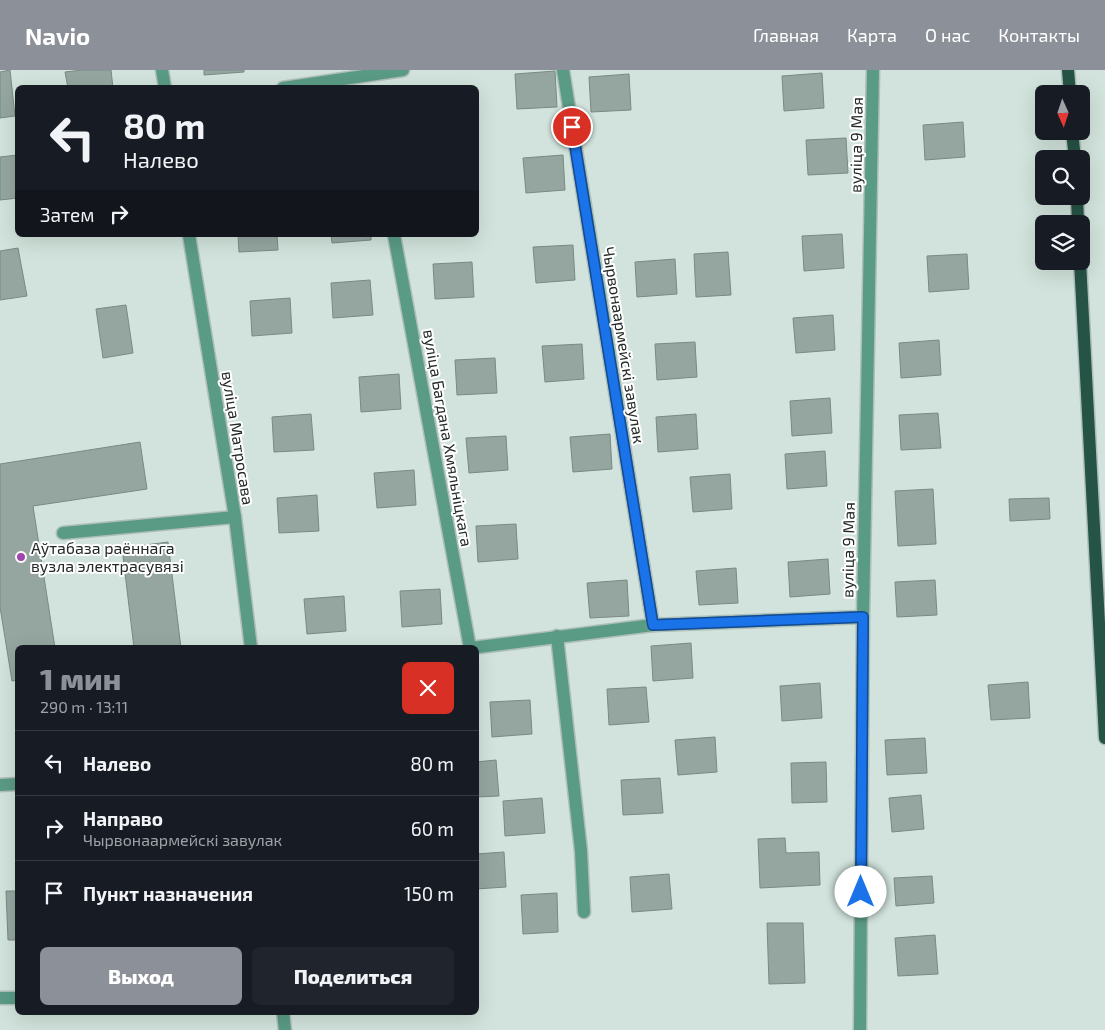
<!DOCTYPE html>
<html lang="ru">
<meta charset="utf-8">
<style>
:root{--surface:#171b24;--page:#20242c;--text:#f1f3f6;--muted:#9ea1a6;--line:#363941;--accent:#8c9099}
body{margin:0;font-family:"Exo 2",sans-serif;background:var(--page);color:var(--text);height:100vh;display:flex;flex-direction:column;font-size:19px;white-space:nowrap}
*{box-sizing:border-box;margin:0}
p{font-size:16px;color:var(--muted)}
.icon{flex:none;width:28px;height:28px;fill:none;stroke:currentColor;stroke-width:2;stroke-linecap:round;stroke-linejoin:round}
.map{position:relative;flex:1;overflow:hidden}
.drawer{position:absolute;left:15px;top:575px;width:464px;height:370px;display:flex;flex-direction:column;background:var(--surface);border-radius:8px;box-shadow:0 5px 20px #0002}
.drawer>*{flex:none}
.banner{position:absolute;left:15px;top:15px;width:464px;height:152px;border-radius:8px;box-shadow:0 5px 20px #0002;background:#171b24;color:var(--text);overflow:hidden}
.needle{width:32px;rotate:177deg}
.tools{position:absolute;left:1035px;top:15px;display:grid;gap:10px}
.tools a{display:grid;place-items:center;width:55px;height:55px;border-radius:8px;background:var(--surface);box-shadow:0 5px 20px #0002;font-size:25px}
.pin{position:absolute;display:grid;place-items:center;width:42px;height:42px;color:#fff;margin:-21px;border:2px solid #fff;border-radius:50%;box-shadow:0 1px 5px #0007}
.me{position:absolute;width:55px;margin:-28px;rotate:0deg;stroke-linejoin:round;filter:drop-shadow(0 0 4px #0008)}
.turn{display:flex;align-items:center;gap:18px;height:105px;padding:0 25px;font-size:22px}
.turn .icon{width:65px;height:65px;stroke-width:2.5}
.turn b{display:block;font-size:35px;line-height:42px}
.then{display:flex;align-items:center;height:48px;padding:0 25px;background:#0003;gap:10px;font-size:19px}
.round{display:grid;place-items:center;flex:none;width:52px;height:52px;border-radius:8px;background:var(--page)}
.overview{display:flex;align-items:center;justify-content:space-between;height:85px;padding:0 25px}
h1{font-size:30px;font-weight:800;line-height:38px;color:var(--accent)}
.button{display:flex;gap:10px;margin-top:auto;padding:10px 25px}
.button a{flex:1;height:58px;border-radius:8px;background:var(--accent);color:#fff;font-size:20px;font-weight:800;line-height:58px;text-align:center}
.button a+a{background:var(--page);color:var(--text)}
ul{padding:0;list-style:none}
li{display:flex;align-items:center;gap:15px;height:65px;padding:0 25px;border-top:1px solid var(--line)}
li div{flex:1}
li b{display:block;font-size:19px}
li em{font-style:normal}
header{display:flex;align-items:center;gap:30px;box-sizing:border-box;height:70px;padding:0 25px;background:var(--accent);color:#fff}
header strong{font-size:24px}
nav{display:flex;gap:28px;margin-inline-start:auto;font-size:18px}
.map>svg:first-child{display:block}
</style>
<header>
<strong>Navio</strong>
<nav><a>Главная</a><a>Карта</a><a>О нас</a><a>Контакты</a></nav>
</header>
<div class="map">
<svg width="1105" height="960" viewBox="0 0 1105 960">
<rect width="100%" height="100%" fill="#d1e3dc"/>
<!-- building -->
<g fill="#95a6a0" stroke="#798a83">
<polygon points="10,0 15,46 0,48 0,2"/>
<polygon points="82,0 111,0 113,18 68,18 65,2"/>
<polygon points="204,0 244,0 244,2 204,5"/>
<polygon points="555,1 557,37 517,39 515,4"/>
<polygon points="822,3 824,38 784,41 782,6"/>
<polygon points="629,4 631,40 591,42 589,7"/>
<polygon points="963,52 965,87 925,90 923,55"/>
<polygon points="846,68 848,103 808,105 806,70"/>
<polygon points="18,85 18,128 0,130 0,87"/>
<polygon points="563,85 565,120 526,123 523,88"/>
<polygon points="842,164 844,198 804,201 802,166"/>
<polygon points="238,165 277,165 278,180 239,182"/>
<polygon points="331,165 371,165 371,170 332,173"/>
<polygon points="573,175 575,210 536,213 533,177"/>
<polygon points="18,178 27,226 0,230 0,181"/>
<polygon points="728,182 731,225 696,227 694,184"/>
<polygon points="967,184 969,219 929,222 927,186"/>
<polygon points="675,189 677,224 637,227 635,192"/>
<polygon points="472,192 474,227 435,229 433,194"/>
<polygon points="370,210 373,245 333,248 331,213"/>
<polygon points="290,228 292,263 252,266 250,231"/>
<polygon points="126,235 133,283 103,288 96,239"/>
<polygon points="833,245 835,280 796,283 793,248"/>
<polygon points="939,270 941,305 901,308 899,273"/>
<polygon points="695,272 697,307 657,310 655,274"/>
<polygon points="582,274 584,309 545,312 542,276"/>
<polygon points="495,288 497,323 457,325 455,290"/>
<polygon points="399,304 401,339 361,342 359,307"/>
<polygon points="830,328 832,363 792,366 790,331"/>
<polygon points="938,343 941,378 901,380 899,345"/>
<polygon points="311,344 314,380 274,382 272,347"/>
<polygon points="696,344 698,379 658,382 656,347"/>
<polygon points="610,364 612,399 573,402 570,367"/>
<polygon points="506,366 508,400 469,403 466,368"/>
<polygon points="140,372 147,419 33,436 55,578 18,578 18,610 12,611 0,537 0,394"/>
<polygon points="825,381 827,416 787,419 785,384"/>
<polygon points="414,400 416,435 377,438 374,403"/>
<polygon points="730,404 732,439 693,442 690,407"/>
<polygon points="933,419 936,474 898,476 895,421"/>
<polygon points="317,425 319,461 279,463 277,428"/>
<polygon points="1049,428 1050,449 1010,451 1009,429"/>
<polygon points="516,454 518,489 478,492 476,456"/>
<polygon points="168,472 181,578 134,578 122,478"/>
<polygon points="828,489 830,524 790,527 788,492"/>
<polygon points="736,498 738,533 699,535 696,501"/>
<polygon points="627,510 629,546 590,548 587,513"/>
<polygon points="935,510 937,545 897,547 895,512"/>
<polygon points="440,519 442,554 402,557 400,521"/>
<polygon points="344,526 346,561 307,564 304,529"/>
<polygon points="691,573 693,608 653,611 651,576"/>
<polygon points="1028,612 1030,648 991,650 988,615"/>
<polygon points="820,613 822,648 782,651 780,616"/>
<polygon points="646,617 649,652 609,655 607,619"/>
<polygon points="530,630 532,664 492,667 490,632"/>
<polygon points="715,667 717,702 678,705 675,670"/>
<polygon points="925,668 927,703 887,705 885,670"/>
<polygon points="496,690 499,726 476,727 476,692"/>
<polygon points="826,692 827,732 792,733 791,693"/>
<polygon points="660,708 663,743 623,745 621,710"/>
<polygon points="921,725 924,759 892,762 889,728"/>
<polygon points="542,728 545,763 505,766 503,731"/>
<polygon points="785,768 786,783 819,782 820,815 760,818 758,769"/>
<polygon points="504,782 506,817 476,819 476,784"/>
<polygon points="669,804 672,839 632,842 630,807"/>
<polygon points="932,806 934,833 896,836 894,808"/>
<polygon points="6,821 18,821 18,870 8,870"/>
<polygon points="557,823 558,862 523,864 521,825"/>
<polygon points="767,853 803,853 805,913 769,914"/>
<polygon points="935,865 938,904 898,906 895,868"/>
</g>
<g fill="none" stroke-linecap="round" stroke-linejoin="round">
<defs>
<g id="lane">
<polyline points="63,463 235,447"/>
<polyline points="557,566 581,781 584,842"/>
<polyline points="0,715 18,714"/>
</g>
<g id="street">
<polyline points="162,0 165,18"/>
<polyline points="563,0 653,555"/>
<polyline points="283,18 403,0"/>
<polyline points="189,165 235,447 251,578"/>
<polyline points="394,165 470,578"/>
<polyline points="471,578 653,555 863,547"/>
<polyline points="0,928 18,928"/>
<polyline points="283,942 285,960"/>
<polyline points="860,960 863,547 873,0"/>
</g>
<g id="primary">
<polyline points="1068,0 1070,24"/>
<polyline points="1072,61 1075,89"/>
<polyline points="1077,126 1078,154"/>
<polyline points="1080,191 1105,668"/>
</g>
</defs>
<!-- lane casing -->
<use href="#lane" stroke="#aebeb8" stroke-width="15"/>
<!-- street casing -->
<use href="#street" stroke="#aebeb8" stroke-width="15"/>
<!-- primary casing -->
<use href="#primary" stroke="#aebeb8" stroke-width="15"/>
<!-- lane -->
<use href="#lane" stroke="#5a9b86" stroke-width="12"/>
<!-- street -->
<use href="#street" stroke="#5a9b86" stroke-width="12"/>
<!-- primary -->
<use href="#primary" stroke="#255345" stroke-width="12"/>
</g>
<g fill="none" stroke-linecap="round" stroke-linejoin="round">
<defs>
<polyline id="route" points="572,57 653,555 863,547 861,822"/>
</defs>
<!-- route casing -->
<use href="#route" stroke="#114b97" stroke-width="12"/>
<!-- route -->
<use href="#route" stroke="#1a73e8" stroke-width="9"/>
</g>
<!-- markers -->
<circle fill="#a046b1" stroke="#fff" stroke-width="2" cx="21" cy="487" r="5"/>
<g text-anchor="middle" stroke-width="4" stroke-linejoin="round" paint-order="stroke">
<!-- street labels -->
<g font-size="16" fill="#222926" stroke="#fff">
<text transform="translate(856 75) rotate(-89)" y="6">вуліца 9 Мая</text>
<text transform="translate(624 275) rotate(81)" y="6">Чырвонаармейскі завулак</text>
<text transform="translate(238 368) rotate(81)" y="6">вуліца Матросава</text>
<text transform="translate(448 368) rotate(80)" y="6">вуліца Багдана Хмяльніцкага</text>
<text transform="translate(848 480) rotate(-89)" y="6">вуліца 9 Мая</text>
</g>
<!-- poi labels -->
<g font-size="16" fill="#222926" stroke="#fff" text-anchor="start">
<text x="31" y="484">Аўтабаза раённага<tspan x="31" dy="18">вузла электрасувязі</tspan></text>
</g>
</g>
</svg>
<div class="tools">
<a><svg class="needle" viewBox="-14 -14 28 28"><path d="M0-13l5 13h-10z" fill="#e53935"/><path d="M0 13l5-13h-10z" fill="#9ea1a6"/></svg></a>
<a><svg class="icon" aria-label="search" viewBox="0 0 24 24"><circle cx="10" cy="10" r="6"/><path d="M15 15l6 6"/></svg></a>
<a><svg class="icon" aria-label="layers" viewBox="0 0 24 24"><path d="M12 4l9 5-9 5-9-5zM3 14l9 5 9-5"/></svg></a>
</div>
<div class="pin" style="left:572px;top:57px;background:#d93025"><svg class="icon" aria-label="arrive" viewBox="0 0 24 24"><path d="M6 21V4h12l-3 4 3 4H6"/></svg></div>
<svg class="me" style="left:861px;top:822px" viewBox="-20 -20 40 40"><circle r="19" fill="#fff"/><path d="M0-13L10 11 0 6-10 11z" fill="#1a73e8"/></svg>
<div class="banner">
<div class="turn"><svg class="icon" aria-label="left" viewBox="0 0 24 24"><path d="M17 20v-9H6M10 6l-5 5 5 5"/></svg><div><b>80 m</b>Налево</div></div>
<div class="then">Затем<svg class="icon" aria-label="right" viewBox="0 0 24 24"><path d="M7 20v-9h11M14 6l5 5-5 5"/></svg></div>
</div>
<section class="drawer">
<div class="overview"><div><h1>1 мин</h1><p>290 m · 13:11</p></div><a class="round" style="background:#d93025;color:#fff"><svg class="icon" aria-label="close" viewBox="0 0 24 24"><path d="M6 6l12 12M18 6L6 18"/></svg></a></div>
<ul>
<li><svg class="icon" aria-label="left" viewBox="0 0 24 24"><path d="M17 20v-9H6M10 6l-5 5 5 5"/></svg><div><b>Налево</b></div><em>80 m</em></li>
<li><svg class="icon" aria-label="right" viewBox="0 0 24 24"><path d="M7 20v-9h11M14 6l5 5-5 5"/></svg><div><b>Направо</b><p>Чырвонаармейскі завулак</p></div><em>60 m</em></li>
<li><svg class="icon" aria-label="arrive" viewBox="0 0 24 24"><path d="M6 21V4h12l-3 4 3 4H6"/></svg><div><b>Пункт назначения</b></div><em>150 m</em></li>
</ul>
<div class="button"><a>Выход</a><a>Поделиться</a></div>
</section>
</div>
